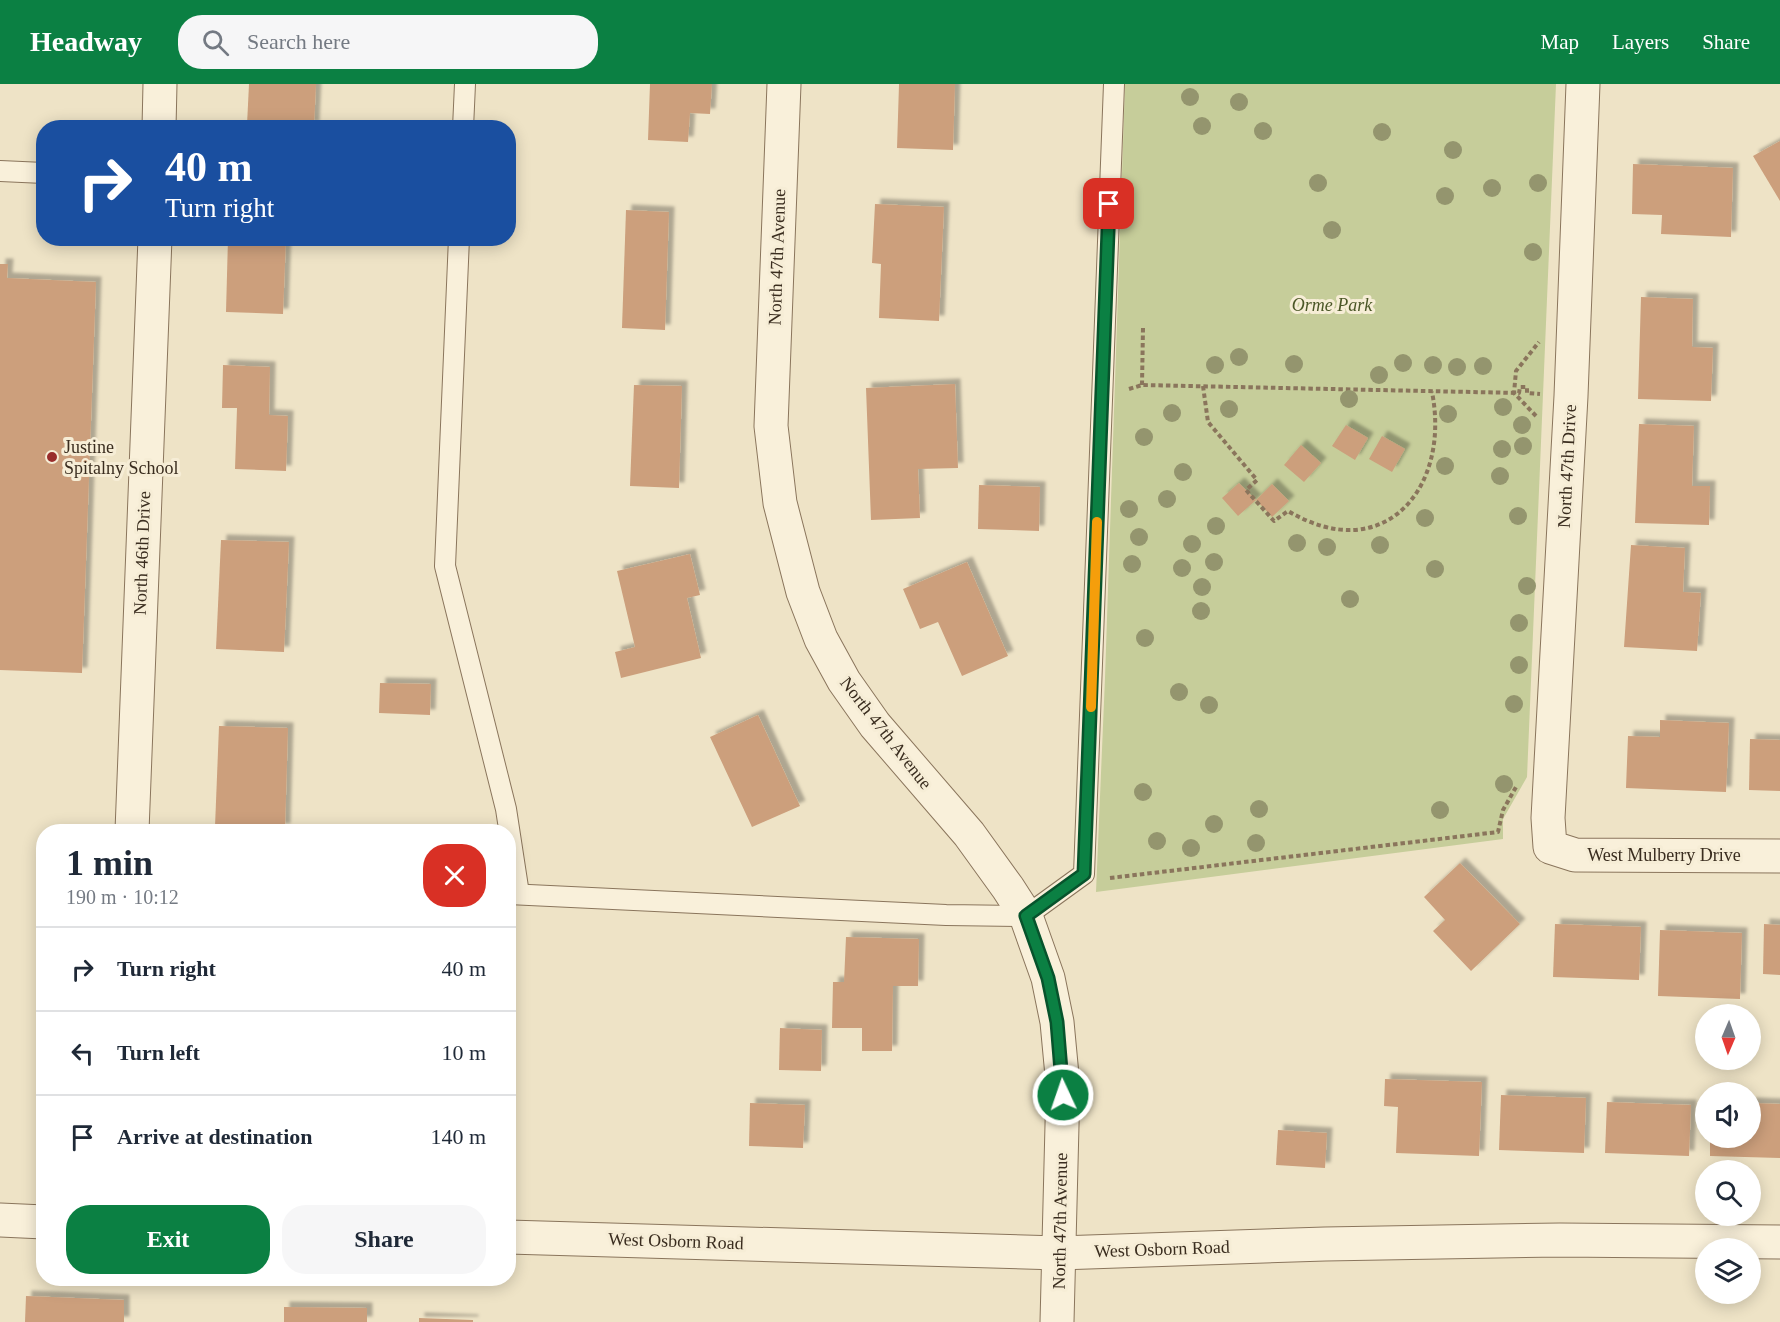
<!DOCTYPE html>
<meta charset="utf-8">
<style>
:root{--surface:#fff;--page:#f6f6f7;--text:#1f2937;--muted:#747a83;--line:#e0e1e3;--accent:#0b8043}
body{margin:0;font-family:"Times New Roman",serif;background:var(--page);color:var(--text);height:100vh;display:flex;flex-direction:column;font-size:22px;white-space:nowrap}
*{box-sizing:border-box;margin:0}
p{font-size:20px;color:var(--muted)}
.icon{flex:none;width:33px;height:33px;fill:none;stroke:currentColor;stroke-width:2;stroke-linecap:round;stroke-linejoin:round}
.map{position:relative;flex:1;overflow:hidden}
.panel{position:absolute;left:36px;top:740px;width:480px;height:462px;display:flex;flex-direction:column;background:var(--surface);border-radius:24px;box-shadow:0 3px 15px #0003}
.panel>*{flex:none}
.guide{position:absolute;left:36px;top:36px;width:480px;height:126px;border-radius:24px;box-shadow:0 3px 15px #0003;background:#1a4fa0;color:#fff;overflow:hidden}
.needle{width:39px;rotate:182deg}
.controls{position:absolute;left:1695px;top:920px;display:grid;gap:12px}
.controls a{display:grid;place-items:center;width:66px;height:66px;border-radius:50%;background:var(--surface);box-shadow:0 3px 15px #0003;font-size:30px}
.pin{position:absolute;display:grid;place-items:center;width:51px;height:51px;color:#fff;margin:-26px;border-radius:12px;box-shadow:0 3px 9px #0006}
.me{position:absolute;width:66px;margin:-33px;rotate:357deg;stroke-linejoin:round;filter:drop-shadow(0 0 4px #0008)}
.turn{display:flex;align-items:center;gap:21px;height:126px;padding:0 30px;font-size:27px}
.turn .icon{width:78px;height:78px;stroke-width:2.5}
.turn b{display:block;font-size:42px;line-height:51px}
.round{display:grid;place-items:center;flex:none;width:63px;height:63px;border-radius:24px;background:var(--page)}
.head{display:flex;align-items:center;justify-content:space-between;height:102px;padding:0 30px}
h1{font-size:36px;font-weight:800;line-height:45px}
.cta{display:flex;gap:12px;margin-top:auto;padding:12px 30px}
.cta a{flex:1;height:69px;border-radius:24px;background:var(--accent);color:#fff;font-size:24px;font-weight:800;line-height:69px;text-align:center}
.cta a+a{background:var(--page);color:var(--text)}
ul{padding:0;list-style:none}
li{display:flex;align-items:center;gap:18px;height:84px;padding:0 30px;border-top:2px solid var(--line)}
li div{flex:1}
li b{display:block;font-size:22px}
li em{font-style:normal}
header{display:flex;align-items:center;gap:36px;box-sizing:border-box;height:84px;padding:0 30px;background:var(--accent);color:#fff}
header strong{font-size:28px}
nav{display:flex;gap:33px;margin-inline-start:auto;font-size:21px}
.search{width:420px;height:54px;background:var(--page);display:flex;align-items:center;gap:15px;box-sizing:border-box;padding:0 21px;border-radius:24px;color:var(--muted);font-size:22px}
.map>svg:first-child{display:block}
</style>
<header>
<strong>Headway</strong>
<div class="search"><svg class="icon" aria-label="search" viewBox="0 0 24 24"><circle cx="10" cy="10" r="6"/><path d="M15 15l6 6"/></svg>Search here</div>
<nav><a>Map</a><a>Layers</a><a>Share</a></nav>
</header>
<div class="map">
<svg width="1780" height="1238" viewBox="0 0 1780 1238">
<defs>
<filter id="shadow"><feDropShadow dx="5.5" dy="-5.5" stdDeviation="1.5" flood-color="#0004"/></filter>
</defs>
<rect width="100%" height="100%" fill="#eee3c6"/>
<!-- green -->
<polygon fill="#c6cd9a" points="1125,0 1556,0 1527,693 1503,735 1503,755 1096,808 1105,594"/>
<!-- building -->
<g fill="#cc9f7c" filter="url(#shadow)">
<polygon points="249,0 316,0 314,43 247,41"/>
<polygon points="650,0 712,0 710,30 690,29 688,58 648,56"/>
<polygon points="899,0 955,0 953,66 897,64"/>
<polygon points="1780,57 1780,117 1753,72"/>
<polygon points="1633,80 1733,84 1731,153 1661,150 1662,131 1632,130"/>
<polygon points="875,120 944,123 939,237 879,234 881,180 872,179"/>
<polygon points="626,126 669,128 665,246 622,244"/>
<polygon points="228,154 286,154 283,230 226,228"/>
<polygon points="0,180 8,180 7,194 96,198 82,589 0,586"/>
<polygon points="1641,213 1693,215 1692,263 1713,264 1711,317 1638,315"/>
<polygon points="223,281 270,283 269,331 288,332 286,387 235,385 237,324 222,324"/>
<polygon points="955,300 958,384 918,385 920,434 871,436 866,304"/>
<polygon points="634,301 682,302 679,404 630,402"/>
<polygon points="1639,340 1694,342 1692,402 1710,402 1709,441 1635,439"/>
<polygon points="1346,341 1368,354 1355,376 1332,362"/>
<polygon points="1382,352 1405,365 1392,388 1369,375"/>
<polygon points="1301,361 1321,379 1304,398 1284,381"/>
<polygon points="1239,399 1256,416 1238,432 1222,414"/>
<polygon points="1272,400 1289,417 1272,433 1256,416"/>
<polygon points="979,401 1040,403 1039,447 978,445"/>
<polygon points="221,456 289,458 284,568 216,565"/>
<polygon points="1631,461 1685,464 1683,508 1701,509 1697,567 1624,563"/>
<polygon points="690,470 700,511 687,514 701,574 621,594 615,568 635,563 617,487"/>
<polygon points="967,478 1008,572 962,592 938,538 920,545 903,505"/>
<polygon points="380,599 431,600 430,631 379,629"/>
<polygon points="758,631 800,722 752,743 710,653"/>
<polygon points="1660,636 1729,639 1726,708 1626,704 1628,652 1660,653"/>
<polygon points="219,642 288,644 285,745 215,743"/>
<polygon points="1750,655 1780,656 1780,707 1749,706"/>
<polygon points="1460,779 1520,840 1471,887 1433,847 1445,836 1424,813"/>
<polygon points="1555,840 1641,843 1639,896 1553,893"/>
<polygon points="1764,840 1780,841 1780,891 1763,890"/>
<polygon points="1660,846 1742,849 1740,915 1658,912"/>
<polygon points="846,853 919,855 918,902 893,902 892,967 862,967 862,944 832,944 833,898 844,898"/>
<polygon points="780,944 822,946 821,987 779,986"/>
<polygon points="1385,995 1482,998 1479,1072 1396,1069 1398,1023 1384,1022"/>
<polygon points="39,996 44,996 44,1044 38,1044"/>
<polygon points="1501,1011 1586,1014 1584,1069 1499,1066"/>
<polygon points="1607,1018 1691,1021 1689,1072 1605,1069"/>
<polygon points="750,1019 805,1021 803,1064 749,1062"/>
<polygon points="1750,1019 1780,1020 1780,1074 1710,1072 1710,1053 1750,1053"/>
<polygon points="1278,1046 1327,1049 1325,1084 1276,1081"/>
<polygon points="26,1212 124,1216 124,1238 25,1238"/>
<polygon points="284,1223 367,1224 367,1238 284,1238"/>
<polygon points="419,1234 473,1236 473,1238 419,1238"/>
</g>
<g fill="none" stroke-linecap="round" stroke-linejoin="round">
<defs>
<g id="service">
<polyline points="463,44 465,0"/>
<polyline points="0,87 44,89"/>
<polyline points="459,154 445,482 506,725 519,810"/>
<polyline points="508,810 946,831 1026,832 1084,790 1114,0"/>
</g>
<g id="minor">
<polyline points="1583,0 1571,312 1548,734 1550,763 1575,771 1780,772"/>
<polyline points="159,44 160,0"/>
<polyline points="132,747 155,154"/>
</g>
<g id="tertiary">
<polyline points="784,0 771,342 780,419 803,508 821,555 844,597 875,641 969,750 1008,804 1026,832 1048,894 1057,938 1063,1002 1057,1238"/>
<polyline points="0,1136 44,1138"/>
<polyline points="508,1153 1059,1169 1325,1160 1560,1156 1780,1158"/>
</g>
</defs>
<!-- service casing -->
<use href="#service" stroke="#8a755c" stroke-width="22"/>
<!-- minor casing -->
<use href="#minor" stroke="#8a755c" stroke-width="35"/>
<!-- tertiary casing -->
<use href="#tertiary" stroke="#8a755c" stroke-width="35"/>
<!-- path -->
<g stroke="#8a755c" stroke-width="4" stroke-dasharray="4.5 3" stroke-linecap="butt">
<polyline points="1142,301 1143,244"/>
<path d="M1203,302L1208,338L1257,396L1246,406L1274,437L1288,427C1384,484 1451,404 1432,308"/>
<polyline points="1129,305 1142,301 1519,309 1520,303 1527,303 1527,309 1540,310"/>
<polyline points="1536,332 1514,309 1516,287 1539,258"/>
<polyline points="1110,794 1498,748 1503,726 1516,703"/>
</g>
<!-- service -->
<use href="#service" stroke="#f9f0da" stroke-width="20"/>
<!-- minor -->
<use href="#minor" stroke="#f9f0da" stroke-width="33"/>
<!-- tertiary -->
<use href="#tertiary" stroke="#f9f0da" stroke-width="33"/>
</g>
<!-- trees -->
<g fill="#94956e">
<circle cx="1190" cy="13" r="9"/>
<circle cx="1239" cy="18" r="9"/>
<circle cx="1202" cy="42" r="9"/>
<circle cx="1263" cy="47" r="9"/>
<circle cx="1382" cy="48" r="9"/>
<circle cx="1453" cy="66" r="9"/>
<circle cx="1318" cy="99" r="9"/>
<circle cx="1538" cy="99" r="9"/>
<circle cx="1492" cy="104" r="9"/>
<circle cx="1445" cy="112" r="9"/>
<circle cx="1332" cy="146" r="9"/>
<circle cx="1533" cy="168" r="9"/>
<circle cx="1239" cy="273" r="9"/>
<circle cx="1403" cy="279" r="9"/>
<circle cx="1294" cy="280" r="9"/>
<circle cx="1215" cy="281" r="9"/>
<circle cx="1433" cy="281" r="9"/>
<circle cx="1483" cy="282" r="9"/>
<circle cx="1457" cy="283" r="9"/>
<circle cx="1379" cy="291" r="9"/>
<circle cx="1349" cy="315" r="9"/>
<circle cx="1503" cy="323" r="9"/>
<circle cx="1229" cy="325" r="9"/>
<circle cx="1172" cy="329" r="9"/>
<circle cx="1448" cy="330" r="9"/>
<circle cx="1522" cy="341" r="9"/>
<circle cx="1144" cy="353" r="9"/>
<circle cx="1523" cy="362" r="9"/>
<circle cx="1502" cy="365" r="9"/>
<circle cx="1445" cy="382" r="9"/>
<circle cx="1183" cy="388" r="9"/>
<circle cx="1500" cy="392" r="9"/>
<circle cx="1167" cy="415" r="9"/>
<circle cx="1129" cy="425" r="9"/>
<circle cx="1518" cy="432" r="9"/>
<circle cx="1425" cy="434" r="9"/>
<circle cx="1216" cy="442" r="9"/>
<circle cx="1139" cy="453" r="9"/>
<circle cx="1297" cy="459" r="9"/>
<circle cx="1192" cy="460" r="9"/>
<circle cx="1380" cy="461" r="9"/>
<circle cx="1327" cy="463" r="9"/>
<circle cx="1214" cy="478" r="9"/>
<circle cx="1132" cy="480" r="9"/>
<circle cx="1182" cy="484" r="9"/>
<circle cx="1435" cy="485" r="9"/>
<circle cx="1527" cy="502" r="9"/>
<circle cx="1202" cy="503" r="9"/>
<circle cx="1350" cy="515" r="9"/>
<circle cx="1201" cy="527" r="9"/>
<circle cx="1519" cy="539" r="9"/>
<circle cx="1145" cy="554" r="9"/>
<circle cx="1519" cy="581" r="9"/>
<circle cx="1179" cy="608" r="9"/>
<circle cx="1514" cy="620" r="9"/>
<circle cx="1209" cy="621" r="9"/>
<circle cx="1504" cy="700" r="9"/>
<circle cx="1143" cy="708" r="9"/>
<circle cx="1259" cy="725" r="9"/>
<circle cx="1440" cy="726" r="9"/>
<circle cx="1214" cy="740" r="9"/>
<circle cx="1157" cy="757" r="9"/>
<circle cx="1256" cy="759" r="9"/>
<circle cx="1191" cy="764" r="9"/>
</g>
<g fill="none" stroke-linecap="round" stroke-linejoin="round">
<defs>
<polyline id="route" points="1063,1011 1057,938 1048,894 1026,832 1084,790 1109,120"/>
</defs>
<!-- route casing -->
<use href="#route" stroke="#07532c" stroke-width="15"/>
<!-- route -->
<use href="#route" stroke="#0b8043" stroke-width="10"/>
<!-- slow -->
<polyline stroke="#f59e0b" stroke-width="10" points="1091,623 1097,438"/>
</g>
<!-- markers -->
<circle fill="#992d2c" stroke="#f6edd6" stroke-width="2" cx="52" cy="373" r="6"/>
<g text-anchor="middle" stroke-width="6" stroke-linejoin="round" paint-order="stroke">
<!-- street labels -->
<g font-size="18" fill="#3a2d1f" stroke="#f6edd6">
<text transform="translate(777 173) rotate(-88)" y="6">North 47th Avenue</text>
<text transform="translate(1567 382) rotate(-87)" y="6">North 47th Drive</text>
<text transform="translate(142 469) rotate(-88)" y="6">North 46th Drive</text>
<text transform="translate(886 649) rotate(52)" y="6">North 47th Avenue</text>
<text x="1664" y="777">West Mulberry Drive</text>
<text transform="translate(1060 1137) rotate(-89)" y="6">North 47th Avenue</text>
<text transform="translate(676 1157) rotate(2)" y="6">West Osborn Road</text>
<text transform="translate(1162 1165) rotate(-2)" y="6">West Osborn Road</text>
</g>
<!-- park labels -->
<g font-size="18" font-style="italic" fill="#4a5626" stroke="#f6edd6">
<text x="1332" y="227">Orme Park</text>
</g>
<!-- poi labels -->
<g font-size="18" fill="#3a2d1f" stroke="#f6edd6" text-anchor="start">
<text x="64" y="369">Justine<tspan x="64" dy="21">Spitalny School</tspan></text>
</g>
</g>
</svg>
<div class="controls">
<a><svg class="needle" viewBox="-14 -14 28 28"><path d="M0-13l5 13h-10z" fill="#e53935"/><path d="M0 13l5-13h-10z" fill="#747a83"/></svg></a>
<a><svg class="icon" aria-label="sound" viewBox="0 0 24 24"><path d="M4 9h4l5-4v14l-5-4H4zM17 9q2 3 0 6"/></svg></a>
<a><svg class="icon" aria-label="search" viewBox="0 0 24 24"><circle cx="10" cy="10" r="6"/><path d="M15 15l6 6"/></svg></a>
<a><svg class="icon" aria-label="layers" viewBox="0 0 24 24"><path d="M12 4l9 5-9 5-9-5zM3 14l9 5 9-5"/></svg></a>
</div>
<div class="pin" style="left:1109px;top:120px;background:#d93025"><svg class="icon" aria-label="arrive" viewBox="0 0 24 24"><path d="M6 21V4h12l-3 4 3 4H6"/></svg></div>
<svg class="me" style="left:1063px;top:1011px" viewBox="-20 -20 40 40"><circle r="17" fill="#0b8043" stroke="#fff" stroke-width="3"/><path d="M0-11L8 9 0 5-8 9z" fill="#fff"/></svg>
<div class="guide">
<div class="turn"><svg class="icon" aria-label="right" viewBox="0 0 24 24"><path d="M7 20v-9h11M14 6l5 5-5 5"/></svg><div><b>40 m</b>Turn right</div></div>
</div>
<section class="panel">
<div class="head"><div><h1>1 min</h1><p>190 m · 10:12</p></div><a class="round" style="background:#d93025;color:#fff"><svg class="icon" aria-label="close" viewBox="0 0 24 24"><path d="M6 6l12 12M18 6L6 18"/></svg></a></div>
<ul>
<li><svg class="icon" aria-label="right" viewBox="0 0 24 24"><path d="M7 20v-9h11M14 6l5 5-5 5"/></svg><div><b>Turn right</b></div><em>40 m</em></li>
<li><svg class="icon" aria-label="left" viewBox="0 0 24 24"><path d="M17 20v-9H6M10 6l-5 5 5 5"/></svg><div><b>Turn left</b></div><em>10 m</em></li>
<li><svg class="icon" aria-label="arrive" viewBox="0 0 24 24"><path d="M6 21V4h12l-3 4 3 4H6"/></svg><div><b>Arrive at destination</b></div><em>140 m</em></li>
</ul>
<div class="cta"><a>Exit</a><a>Share</a></div>
</section>
</div>
